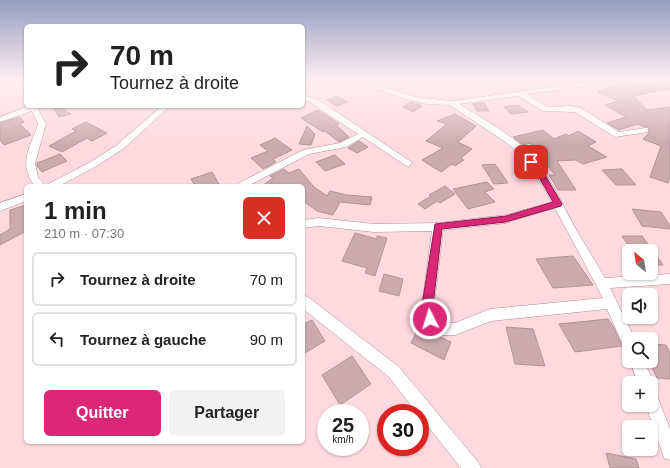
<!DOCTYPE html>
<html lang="fr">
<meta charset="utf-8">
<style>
:root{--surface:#fff;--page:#f2f2f2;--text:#222;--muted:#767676;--line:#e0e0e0;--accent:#db2777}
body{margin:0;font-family:Arial,sans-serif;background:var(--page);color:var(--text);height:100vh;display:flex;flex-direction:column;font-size:15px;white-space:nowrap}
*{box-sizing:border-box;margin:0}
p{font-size:13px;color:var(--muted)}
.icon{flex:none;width:22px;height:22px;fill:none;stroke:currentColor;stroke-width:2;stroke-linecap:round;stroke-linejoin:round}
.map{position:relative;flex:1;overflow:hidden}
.side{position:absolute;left:24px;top:184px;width:281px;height:260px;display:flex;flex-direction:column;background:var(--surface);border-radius:6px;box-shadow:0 1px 3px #0004}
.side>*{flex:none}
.banner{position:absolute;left:24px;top:24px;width:281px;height:84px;border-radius:6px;box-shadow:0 1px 3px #0004;background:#fff;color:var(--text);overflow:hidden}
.needle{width:26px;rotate:330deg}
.controls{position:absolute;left:622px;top:244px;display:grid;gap:8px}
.controls a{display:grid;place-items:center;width:36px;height:36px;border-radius:6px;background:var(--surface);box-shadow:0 1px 3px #0004;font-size:20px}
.speed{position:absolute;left:317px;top:404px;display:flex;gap:8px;font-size:20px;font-weight:700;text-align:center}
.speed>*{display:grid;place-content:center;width:52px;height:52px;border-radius:50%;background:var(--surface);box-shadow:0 1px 3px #0004;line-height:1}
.speed small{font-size:10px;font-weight:400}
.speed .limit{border:6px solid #d22;background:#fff;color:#111}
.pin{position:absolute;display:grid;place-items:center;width:34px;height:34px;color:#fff;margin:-17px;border-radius:8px;box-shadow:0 2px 6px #0006}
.me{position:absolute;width:44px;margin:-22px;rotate:355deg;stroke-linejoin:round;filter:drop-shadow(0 0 3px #0008)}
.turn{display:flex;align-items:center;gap:14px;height:84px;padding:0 20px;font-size:18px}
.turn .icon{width:52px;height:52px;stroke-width:2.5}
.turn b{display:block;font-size:28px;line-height:34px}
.round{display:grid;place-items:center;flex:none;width:42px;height:42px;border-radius:6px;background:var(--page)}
.summary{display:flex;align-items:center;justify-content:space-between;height:68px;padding:0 20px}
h1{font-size:24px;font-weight:600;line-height:30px}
.action{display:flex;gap:8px;margin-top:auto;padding:8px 20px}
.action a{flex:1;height:46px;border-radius:6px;background:var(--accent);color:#fff;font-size:16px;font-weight:600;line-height:46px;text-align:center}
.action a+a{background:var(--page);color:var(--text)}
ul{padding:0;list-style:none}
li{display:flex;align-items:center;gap:12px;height:54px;margin:0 8px 6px;padding:0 12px;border:2px solid var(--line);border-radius:6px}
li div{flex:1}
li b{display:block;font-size:15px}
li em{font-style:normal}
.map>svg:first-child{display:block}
</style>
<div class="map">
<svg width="670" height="468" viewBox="0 0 670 468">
<rect width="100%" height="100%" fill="#fedae0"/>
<!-- building -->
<g fill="#ccaaaf" stroke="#b39398">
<polygon points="617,80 629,80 641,86 661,80 670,82 670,90 666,89 634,96 647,110 670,107 670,177 668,183 650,177 661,146 643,139 649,133 649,127 644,127 638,124 619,130 607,123 626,117 605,105 618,101 598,92 620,84 616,82"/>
<polygon points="337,96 348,102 337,106 327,100"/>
<polygon points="411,102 412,102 422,106 413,112 403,107"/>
<polygon points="479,103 484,103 489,111 477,111 473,104"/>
<polygon points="518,105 528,112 511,114 504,107"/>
<polygon points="52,106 58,106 71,114 59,117"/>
<polygon points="318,110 339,124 336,125 349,137 339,142 325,131 323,132 301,118"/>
<polygon points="455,114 476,126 458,142 472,149 461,158 464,160 455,166 452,164 441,172 422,160 443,148 426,141 447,124 437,121"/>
<polygon points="20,117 24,122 20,124 31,135 4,145 0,140 0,123"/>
<polygon points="86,122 107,133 92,141 87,138 62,152 49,146 76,131 72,129"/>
<polygon points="307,126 315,134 311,145 299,144"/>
<polygon points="543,130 554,139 566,134 569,136 578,131 596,142 588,146 607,157 583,164 576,160 557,161 576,190 558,190 549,175 555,175 530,143 523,145 513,137"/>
<polygon points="275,138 292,150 273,159 276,162 263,169 251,158 268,151 260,145"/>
<polygon points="359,141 368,147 357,153 348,148"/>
<polygon points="60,154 67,161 42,172 37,166 37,163"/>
<polygon points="335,155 345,164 325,171 316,162"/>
<polygon points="495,164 508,183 494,184 482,165"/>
<polygon points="284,169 289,173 299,169 314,187 327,196 330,191 347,195 372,197 370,205 340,202 333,215 317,211 303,201 303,186 262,186 273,178 270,176"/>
<polygon points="622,169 636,185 616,185 602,170"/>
<polygon points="212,172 220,186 195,186 191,179"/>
<polygon points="487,182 494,189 485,192 495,202 468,209 453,189"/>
<polygon points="445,186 455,194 440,203 437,201 425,209 418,204 431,196 429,195"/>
<polygon points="26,205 26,231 0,245 0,235 10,229 10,210"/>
<polygon points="632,209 661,212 670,226 670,229 642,226"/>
<polygon points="355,233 377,239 377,236 387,238 375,276 365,273 367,268 342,261"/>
<polygon points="622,236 642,236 663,265 651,265 651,251 632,251"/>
<polygon points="573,256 593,285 553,288 536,259"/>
<polygon points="384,274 403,279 399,296 379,291"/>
<polygon points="608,319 614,328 622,346 575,352 559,324"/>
<polygon points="312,320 325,341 303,354 303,324"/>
<polygon points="419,327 451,342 444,360 411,343"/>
<polygon points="506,327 533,329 545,366 515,364"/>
<polygon points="651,344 666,345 670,353 670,379 657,378 651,365"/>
<polygon points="352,356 371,384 340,405 322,375"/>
<polygon points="606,453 636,459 639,468 610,468"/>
</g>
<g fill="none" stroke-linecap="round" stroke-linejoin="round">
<defs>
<g id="minor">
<polygon points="21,80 26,80 26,88 23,86"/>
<path d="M354,80H362L415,97L452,101L602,80H616L613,82L527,94L547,107L571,106L581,108L619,132L645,128H648V132L615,137L575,112L543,111L518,96L459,104C481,118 506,131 525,149C549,171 561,203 577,231C586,247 596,262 605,278L670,274V284L610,288L635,339H629V349L624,347L607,309L491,321L455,335H441L436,333L425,323L422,305L432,231L374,232L319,226L303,228V220L319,218L374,224L438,223L506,215L552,202L536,175L519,153L504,141L450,105L427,104L401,98ZM555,208L603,298L490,309L455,323H444L436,316L434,305L443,230L506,223Z"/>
<polygon points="303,95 317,99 413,163 408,166 405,165 363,137 346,147 309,154 248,186 235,186 237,184 303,150 340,143 358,134 311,103 303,99"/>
<path d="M29,106H43L38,109L46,124L35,163L38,177L45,186H35C17,163 31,147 38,124L32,111L0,122V117Z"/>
<polygon points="162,106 170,106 123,149 95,167 59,186 46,186 48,184 89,163 117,145"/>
<polygon points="26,194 26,201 0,211 0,203"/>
<polygon points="303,295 308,297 399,367 478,462 481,468 461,468 420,416 420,413 417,413 389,377 303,309"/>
<polygon points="630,361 644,361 654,383 651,388 651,383 638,383"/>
<polygon points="651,390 656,393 670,429 670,460 664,458 646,405 651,405"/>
</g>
</defs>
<!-- minor casing -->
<use href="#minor" stroke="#af8e94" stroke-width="1"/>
<!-- minor -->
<use href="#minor" fill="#fff" fill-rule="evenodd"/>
</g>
<!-- sky -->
<linearGradient id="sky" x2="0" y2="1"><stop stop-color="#949ec1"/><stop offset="0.55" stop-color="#ffeef1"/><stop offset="1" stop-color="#ffeef1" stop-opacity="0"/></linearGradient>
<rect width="670" height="145" fill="url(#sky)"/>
<!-- route -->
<polygon fill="#db2777" stroke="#8e194d" points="528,160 534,160 544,173 562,204 561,206 506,222 442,229 433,305 436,319 434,322 430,324 426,322 422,305 435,224 506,216 553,202 537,174 527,162"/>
</svg>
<div class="controls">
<a><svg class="needle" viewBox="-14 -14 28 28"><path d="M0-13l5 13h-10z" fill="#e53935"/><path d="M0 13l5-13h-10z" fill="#767676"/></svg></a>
<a><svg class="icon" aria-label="sound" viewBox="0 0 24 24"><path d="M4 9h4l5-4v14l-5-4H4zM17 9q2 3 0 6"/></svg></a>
<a><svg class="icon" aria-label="search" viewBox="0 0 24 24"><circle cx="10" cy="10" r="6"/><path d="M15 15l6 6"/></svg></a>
<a>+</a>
<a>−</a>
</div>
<div class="speed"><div>25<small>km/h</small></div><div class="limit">30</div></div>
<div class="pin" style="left:531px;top:162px;background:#d93025"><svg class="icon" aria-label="arrive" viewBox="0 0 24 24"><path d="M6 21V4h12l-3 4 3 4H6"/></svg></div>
<svg class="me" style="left:430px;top:319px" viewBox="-20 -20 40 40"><circle r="17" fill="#db2777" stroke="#fff" stroke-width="3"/><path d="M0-11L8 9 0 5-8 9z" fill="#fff"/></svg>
<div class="banner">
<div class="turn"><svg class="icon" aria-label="right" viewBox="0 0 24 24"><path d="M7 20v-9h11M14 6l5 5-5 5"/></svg><div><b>70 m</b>Tournez à droite</div></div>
</div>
<section class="side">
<div class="summary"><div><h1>1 min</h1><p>210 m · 07:30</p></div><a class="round" style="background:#d93025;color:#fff"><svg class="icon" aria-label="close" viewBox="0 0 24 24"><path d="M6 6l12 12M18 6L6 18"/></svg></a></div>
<ul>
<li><svg class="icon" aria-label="right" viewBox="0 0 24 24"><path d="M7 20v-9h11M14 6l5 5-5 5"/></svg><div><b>Tournez à droite</b></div><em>70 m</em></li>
<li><svg class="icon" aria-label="left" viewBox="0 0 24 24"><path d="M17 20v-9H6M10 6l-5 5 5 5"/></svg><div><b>Tournez à gauche</b></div><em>90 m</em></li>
</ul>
<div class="action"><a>Quitter</a><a>Partager</a></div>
</section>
</div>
